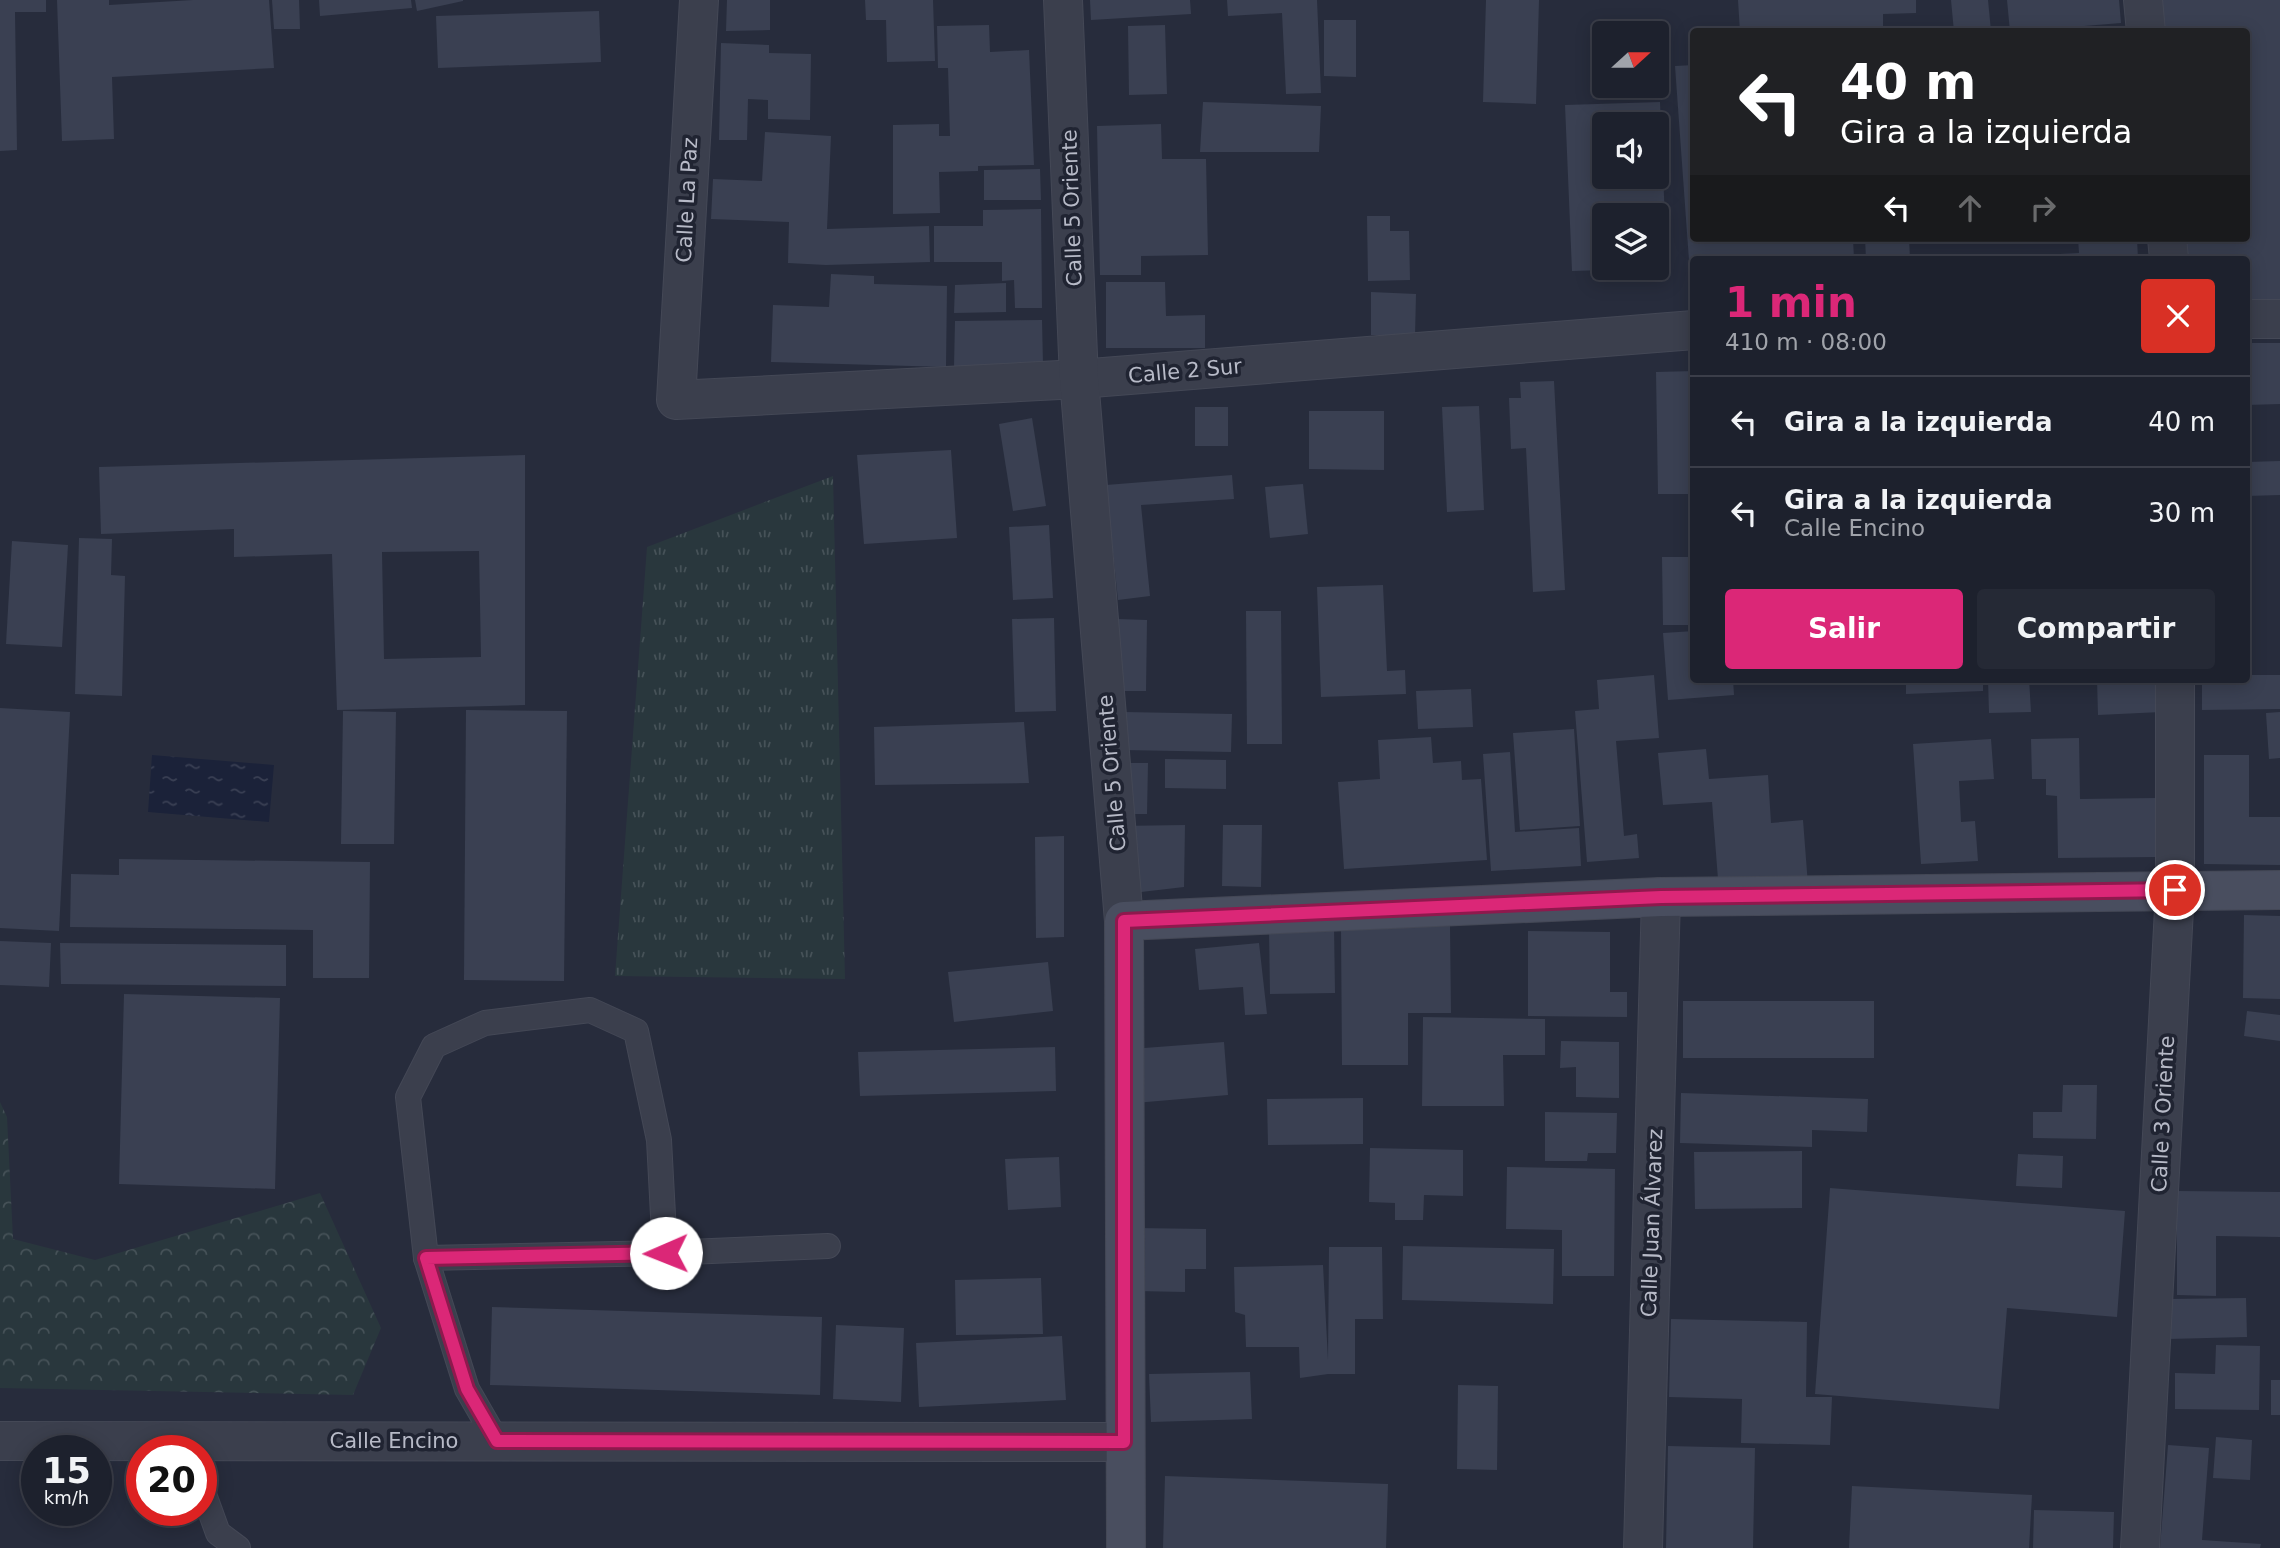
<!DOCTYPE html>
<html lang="es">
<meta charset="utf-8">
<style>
:root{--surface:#1d212d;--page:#252935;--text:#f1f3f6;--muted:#a0a3aa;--line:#3b3e49;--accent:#db2777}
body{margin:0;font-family:"DejaVu Sans",sans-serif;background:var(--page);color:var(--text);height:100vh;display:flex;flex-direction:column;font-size:26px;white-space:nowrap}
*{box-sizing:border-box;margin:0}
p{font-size:23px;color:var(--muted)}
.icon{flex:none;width:38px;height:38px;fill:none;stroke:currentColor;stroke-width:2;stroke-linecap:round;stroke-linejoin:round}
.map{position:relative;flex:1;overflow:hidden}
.details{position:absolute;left:1690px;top:256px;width:560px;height:427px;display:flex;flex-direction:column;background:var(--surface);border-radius:7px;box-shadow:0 4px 18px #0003,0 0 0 2px var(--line)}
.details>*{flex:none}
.top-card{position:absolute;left:1690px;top:28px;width:560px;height:214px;border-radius:7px;box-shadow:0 4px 18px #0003,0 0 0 2px var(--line);background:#202124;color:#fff;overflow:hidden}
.needle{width:46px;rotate:69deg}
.controls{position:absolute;left:1592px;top:21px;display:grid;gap:14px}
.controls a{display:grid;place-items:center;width:77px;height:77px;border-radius:7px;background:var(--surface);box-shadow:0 4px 18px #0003,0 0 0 2px var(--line);font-size:35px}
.speed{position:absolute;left:21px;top:1435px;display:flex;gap:14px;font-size:35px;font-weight:700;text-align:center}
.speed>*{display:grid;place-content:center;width:91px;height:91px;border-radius:50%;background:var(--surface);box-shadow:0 4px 18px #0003,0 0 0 2px var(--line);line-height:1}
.speed small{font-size:18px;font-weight:400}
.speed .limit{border:10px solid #d22;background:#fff;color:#111}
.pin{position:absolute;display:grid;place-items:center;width:60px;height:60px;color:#fff;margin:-30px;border:4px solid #fff;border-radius:50%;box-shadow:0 2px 7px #0007}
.me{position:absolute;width:77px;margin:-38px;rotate:269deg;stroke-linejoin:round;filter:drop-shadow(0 0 5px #0008)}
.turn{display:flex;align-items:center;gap:24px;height:147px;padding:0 35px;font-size:32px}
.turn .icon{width:91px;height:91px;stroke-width:2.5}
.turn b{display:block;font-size:49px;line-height:60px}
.lanes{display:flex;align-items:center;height:66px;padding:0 35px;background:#0003;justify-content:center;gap:35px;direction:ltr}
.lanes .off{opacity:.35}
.round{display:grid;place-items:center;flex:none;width:74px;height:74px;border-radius:7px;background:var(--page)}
.overview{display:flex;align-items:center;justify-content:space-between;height:119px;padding:0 35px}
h1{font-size:42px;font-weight:700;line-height:52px;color:var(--accent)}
.primary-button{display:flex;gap:14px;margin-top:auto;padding:14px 35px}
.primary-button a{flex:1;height:80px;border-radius:7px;background:var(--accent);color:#fff;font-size:28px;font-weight:700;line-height:80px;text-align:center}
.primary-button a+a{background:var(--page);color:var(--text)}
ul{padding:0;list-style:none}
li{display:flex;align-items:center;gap:21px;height:91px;padding:0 35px;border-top:2px solid var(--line)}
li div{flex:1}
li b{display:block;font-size:26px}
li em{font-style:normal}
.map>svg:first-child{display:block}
</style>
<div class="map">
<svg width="2280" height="1548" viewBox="0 0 2280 1548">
<defs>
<pattern id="forest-crowns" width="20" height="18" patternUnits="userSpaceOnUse" patternTransform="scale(1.75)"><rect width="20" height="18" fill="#29373d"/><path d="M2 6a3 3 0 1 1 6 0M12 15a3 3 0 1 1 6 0" fill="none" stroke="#465258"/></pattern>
<pattern id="park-tufts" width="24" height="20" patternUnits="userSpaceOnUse" patternTransform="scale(1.75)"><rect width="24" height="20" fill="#29373d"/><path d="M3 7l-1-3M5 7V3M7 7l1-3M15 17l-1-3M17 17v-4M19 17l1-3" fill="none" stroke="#465258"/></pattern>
<pattern id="water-ripples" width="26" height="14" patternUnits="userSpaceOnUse" patternTransform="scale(1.75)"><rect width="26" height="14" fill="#1b2239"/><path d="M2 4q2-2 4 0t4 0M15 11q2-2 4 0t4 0" fill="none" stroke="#3a4054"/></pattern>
</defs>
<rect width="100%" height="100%" fill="#272c3c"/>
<!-- forest -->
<polygon fill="url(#forest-crowns)" points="0,1102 7,1117 13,1239 95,1260 320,1193 381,1328 353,1395 0,1388"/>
<!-- park -->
<polygon fill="url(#park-tufts)" points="833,476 845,979 615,976 647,547"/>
<!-- water -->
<polygon fill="url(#water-ripples)" points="152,755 274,765 269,822 148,812"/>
<!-- building -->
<g fill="#3a4052" fill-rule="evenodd">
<polygon points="0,0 46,0 46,12 15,12 17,150 0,151"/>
<polygon points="57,0 109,0 109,5 193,0 269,0 274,68 112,77 114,139 62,141"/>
<polygon points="272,0 299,0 300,29 274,29"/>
<polygon points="319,0 411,0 412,8 320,16"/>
<polygon points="415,0 463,0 463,1 417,11"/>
<polygon points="727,0 770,0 770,30 726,31"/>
<polygon points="865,0 933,0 935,61 887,62 886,20 866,20"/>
<polygon points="1090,0 1190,0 1191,14 1091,20"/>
<polygon points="1227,0 1317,0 1321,93 1286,94 1282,13 1228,16"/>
<polygon points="1486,0 1539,0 1536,104 1483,102"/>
<polygon points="1738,0 1916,0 1916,13 1883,14 1883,31 1740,32"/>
<polygon points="1951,0 1988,0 1991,31 1954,32"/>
<polygon points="2007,0 2119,0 2121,23 2010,32"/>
<polygon points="2151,0 2280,0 2280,299 2247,300 2247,259 2173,259 2170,238 2247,238 2247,32 2153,32"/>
<polygon points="599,11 601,62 438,68 436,16"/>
<polygon points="1324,20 1356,20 1356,77 1324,76"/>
<polygon points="989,25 990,52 1029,50 1034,165 978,166 978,171 939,172 940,213 893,214 893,125 939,124 939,136 950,136 948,68 938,68 937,26"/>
<polygon points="1165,25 1167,94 1129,95 1128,26"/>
<polygon points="721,43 769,45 769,53 811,54 810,120 768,119 768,100 748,99 747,140 719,140"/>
<polygon points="1694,65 1694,238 1853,238 1854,259 1694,259 1694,302 1692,302 1675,66"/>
<polygon points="1203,102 1321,106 1319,152 1200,152"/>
<path d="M1660,102L1667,267L1657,268V215H1605V270L1572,271L1565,105ZM1605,124H1657V177H1605Z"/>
<polygon points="1161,124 1162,159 1206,159 1208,255 1141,256 1141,275 1100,275 1097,126"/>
<polygon points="765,132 831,136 827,229 929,226 930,262 826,265 788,263 789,222 711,219 713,179 762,181"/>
<polygon points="1040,169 1041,200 984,200 984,170"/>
<polygon points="1041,209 1042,308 1015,308 1014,280 1002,281 1002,262 934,262 934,226 983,226 983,210"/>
<polygon points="1367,216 1390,216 1390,231 1409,231 1410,280 1368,281"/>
<polygon points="1865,238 1909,238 1910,259 1866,259"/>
<polygon points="2078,238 2137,238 2138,259 2000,259 2000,257 2079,253"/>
<polygon points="831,274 874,276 874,284 947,286 946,367 771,362 773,305 829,307"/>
<polygon points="1106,282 1165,282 1166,316 1205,315 1205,348 1106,348"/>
<polygon points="1006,283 1006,312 954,313 955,285"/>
<polygon points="1371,292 1416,294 1415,336 1371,335"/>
<polygon points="1042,320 1043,365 954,367 955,321"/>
<polygon points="2247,343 2280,343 2280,404 2247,405"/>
<polygon points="1694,371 1693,494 1658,494 1656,372"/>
<polygon points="1554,381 1565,590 1533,592 1526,448 1511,449 1509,398 1521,398 1520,382"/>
<polygon points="1479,406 1484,510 1447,512 1442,407"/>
<rect x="1195" y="407" width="33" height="39"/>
<polygon points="1309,411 1384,411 1384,470 1309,469"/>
<polygon points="1032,418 1046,506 1013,511 999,424"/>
<polygon points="951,450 957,538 864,544 857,455"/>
<path d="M525,455V705L337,710L332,554L234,557V529L101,534L99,467ZM479,551L481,657L384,659L382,552Z"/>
<polygon points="2280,461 2280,495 2247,496 2247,462"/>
<polygon points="1232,475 1234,499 1141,505 1150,596 1118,600 1106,485"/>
<polygon points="1303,484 1308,534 1270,538 1265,487"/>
<polygon points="1049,525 1053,598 1013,600 1009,527"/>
<polygon points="79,538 112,539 111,575 125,576 122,696 75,694"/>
<polygon points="12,541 68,545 62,647 6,644"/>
<polygon points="1662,557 1694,557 1694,625 1663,625"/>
<polygon points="1383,585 1387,671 1405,670 1406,694 1321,697 1317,587"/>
<polygon points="1246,611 1281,611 1282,744 1247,744"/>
<polygon points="1054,618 1056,711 1015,712 1012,619"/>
<polygon points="1117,619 1147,620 1146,691 1117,691"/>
<polygon points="1694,631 1694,679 1733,679 1734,695 1668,700 1663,633"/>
<polygon points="1654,675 1659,738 1616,741 1624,836 1637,834 1639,858 1587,862 1575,711 1599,709 1597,680"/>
<polygon points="2247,675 2280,675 2280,709 2202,710 2202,679 2247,679"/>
<polygon points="1906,679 1983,679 1983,691 1906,694"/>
<polygon points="1988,679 2029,679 2031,712 1989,713"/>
<polygon points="2097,679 2160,679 2161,712 2098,715"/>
<polygon points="1471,689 1473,727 1418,729 1416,691"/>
<polygon points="0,708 70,712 59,931 0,928"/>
<polygon points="466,710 567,711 564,981 464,980"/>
<polygon points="343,711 396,712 394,844 341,844"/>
<polygon points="1124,712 1232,714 1231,752 1123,750"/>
<polygon points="2280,712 2280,758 2269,759 2266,713"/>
<polygon points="1024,722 1029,783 875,785 874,727"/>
<polygon points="1574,729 1580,826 1520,830 1513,733"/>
<polygon points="1431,737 1433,763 1461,761 1462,780 1481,779 1487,860 1344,869 1338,782 1380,779 1378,740"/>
<polygon points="2079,738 2080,799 2156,798 2157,857 2058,858 2057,796 2046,795 2046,779 2032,779 2031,739"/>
<polygon points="1991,739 1994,779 1959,781 1961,822 1975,821 1978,861 1921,864 1913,744"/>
<polygon points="1706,749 1709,779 1768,775 1771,823 1803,820 1808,885 1719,892 1712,802 1663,805 1658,753"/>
<polygon points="1510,752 1515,832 1579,828 1581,866 1491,871 1483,754"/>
<polygon points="2204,755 2249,755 2249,817 2280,817 2280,865 2204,864"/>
<polygon points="1165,759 1226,760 1226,789 1165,788"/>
<polygon points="1120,763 1148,763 1147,814 1119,814"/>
<polygon points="1185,825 1184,887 1124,894 1119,826"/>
<polygon points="1223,825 1262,825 1261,887 1222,886"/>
<polygon points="1064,836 1064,937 1036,938 1035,837"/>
<polygon points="119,859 370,862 369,978 313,978 313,930 70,927 71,874 119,875"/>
<polygon points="2244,915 2280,916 2280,999 2243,998"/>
<polygon points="1334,926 1335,993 1270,994 1269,928"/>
<polygon points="1450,926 1451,1013 1408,1013 1408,1065 1342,1065 1341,928"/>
<polygon points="1528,931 1610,932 1610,992 1627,992 1627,1017 1528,1016"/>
<polygon points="0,941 51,943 49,987 0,985"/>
<polygon points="60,943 286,945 286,986 61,984"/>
<polygon points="1259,943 1267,1014 1245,1015 1243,987 1199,990 1195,949"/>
<polygon points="1048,962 1053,1011 954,1022 948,972"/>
<polygon points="124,994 280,998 275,1189 119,1184"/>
<rect x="1683" y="1001" width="191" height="57"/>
<polygon points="2247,1011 2280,1015 2280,1041 2244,1036"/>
<polygon points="1423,1017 1545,1019 1545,1055 1503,1055 1504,1106 1422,1106"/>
<polygon points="1561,1041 1619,1042 1619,1098 1576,1097 1576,1067 1560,1068"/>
<polygon points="1224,1042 1228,1095 1135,1103 1131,1049"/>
<polygon points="1055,1047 1056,1091 860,1096 858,1052"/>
<polygon points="2063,1085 2097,1085 2096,1139 2033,1138 2033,1112 2062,1112"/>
<polygon points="1681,1093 1868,1099 1867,1132 1812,1130 1812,1147 1680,1143"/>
<polygon points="1363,1098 1363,1144 1268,1145 1267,1099"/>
<polygon points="1545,1112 1617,1113 1616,1153 1588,1153 1587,1161 1545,1161"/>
<polygon points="1370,1148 1463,1150 1463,1196 1424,1195 1423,1220 1395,1220 1395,1203 1369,1202"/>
<polygon points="1802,1151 1802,1208 1695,1209 1694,1152"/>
<polygon points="2018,1154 2063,1156 2062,1188 2016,1186"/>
<polygon points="1059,1157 1061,1207 1008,1210 1005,1159"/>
<polygon points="1507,1167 1615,1169 1614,1276 1562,1276 1562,1230 1506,1229"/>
<polygon points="1830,1188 2125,1211 2117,1317 2007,1308 1999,1409 1815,1394"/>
<polygon points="2177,1191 2280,1192 2280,1237 2216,1236 2216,1296 2177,1295"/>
<polygon points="1136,1228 1206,1229 1206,1269 1185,1269 1185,1292 1136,1291"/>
<polygon points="1403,1246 1554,1249 1553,1304 1402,1300"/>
<polygon points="1329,1247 1382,1247 1383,1319 1355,1319 1355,1374 1328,1374 1300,1378 1299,1347 1246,1347 1245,1315 1235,1312 1234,1267 1323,1265 1328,1360"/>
<polygon points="1041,1278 1043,1334 956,1335 955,1280"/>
<polygon points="2246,1298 2247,1337 2168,1339 2168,1299"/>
<polygon points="492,1307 822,1317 820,1395 490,1385"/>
<polygon points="1671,1319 1807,1322 1806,1397 1832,1397 1830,1445 1741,1443 1742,1399 1669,1397"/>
<polygon points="836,1325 904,1328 901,1402 833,1399"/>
<polygon points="1062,1336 1066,1400 919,1407 916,1343"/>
<polygon points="2216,1345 2260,1346 2259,1410 2175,1409 2175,1373 2215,1374"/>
<polygon points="1250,1372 1252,1419 1151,1422 1149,1374"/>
<rect x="2271" y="1380" width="9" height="35"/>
<polygon points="1458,1385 1498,1386 1497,1470 1457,1469"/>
<polygon points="2216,1437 2252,1440 2250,1480 2213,1478"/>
<polygon points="2168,1445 2209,1448 2202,1540 2261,1544 2260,1548 2160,1548"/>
<polygon points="1668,1446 1755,1448 1753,1548 1666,1548"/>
<polygon points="1165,1476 1388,1484 1386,1548 1163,1548"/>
<polygon points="1852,1486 2032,1495 2029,1548 1849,1548"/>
<polygon points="2034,1510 2114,1512 2113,1548 2033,1548"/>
</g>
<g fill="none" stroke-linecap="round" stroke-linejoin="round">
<defs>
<g id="lane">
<polyline points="426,1258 665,1253"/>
<polyline points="497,1441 467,1389 426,1258 408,1097 434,1046 485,1023 590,1010 636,1031 659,1140 665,1253 828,1246"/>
<polyline points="201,1486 218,1533 238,1548"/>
</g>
<g id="street">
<polyline points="699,0 676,400 1079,379 1694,330"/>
<polyline points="1063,0 1079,379 1124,921"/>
<polyline points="2143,0 2146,32"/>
<polyline points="2167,238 2169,259"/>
<polyline points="2247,319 2280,319"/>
<polyline points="0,1441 1124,1442"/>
<polyline points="1643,1548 1661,897"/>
<polyline points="2140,1548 2175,890 2175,679"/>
</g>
<polyline id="secondary" points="1126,1548 1124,921 1661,897 2280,890"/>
</defs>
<!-- lane casing -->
<use href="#lane" stroke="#444856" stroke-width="26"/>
<!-- street casing -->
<use href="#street" stroke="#444856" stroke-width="40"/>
<!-- secondary casing -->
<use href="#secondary" stroke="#444856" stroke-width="40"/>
<!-- lane -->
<use href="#lane" stroke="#3b3f4d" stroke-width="24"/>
<!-- street -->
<use href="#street" stroke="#3b3f4d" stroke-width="38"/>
<!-- secondary -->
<use href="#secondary" stroke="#494e5f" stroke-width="38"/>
</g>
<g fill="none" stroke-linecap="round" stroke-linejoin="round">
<defs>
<polyline id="route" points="666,1253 426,1258 467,1389 497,1441 1124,1442 1124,921 1661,897 2175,890"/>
</defs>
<!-- route casing -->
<use href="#route" stroke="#8e194d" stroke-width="18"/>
<!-- route -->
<use href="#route" stroke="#db2777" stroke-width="12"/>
</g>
<g text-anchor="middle" stroke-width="7" stroke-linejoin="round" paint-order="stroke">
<!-- street labels -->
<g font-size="21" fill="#b7bac7" stroke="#202432">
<text transform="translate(687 200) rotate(-87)" y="7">Calle La Paz</text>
<text transform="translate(1072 208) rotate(-92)" y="7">Calle 5 Oriente</text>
<text transform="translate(1185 371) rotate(-5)" y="7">Calle 2 Sur</text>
<text transform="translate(1112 773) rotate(-95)" y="7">Calle 5 Oriente</text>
<text transform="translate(2163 1114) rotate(-87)" y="7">Calle 3 Oriente</text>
<text transform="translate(1652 1223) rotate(-88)" y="7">Calle Juan Álvarez</text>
<text x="394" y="1448">Calle Encino</text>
</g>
</g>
</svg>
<div class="controls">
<a><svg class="needle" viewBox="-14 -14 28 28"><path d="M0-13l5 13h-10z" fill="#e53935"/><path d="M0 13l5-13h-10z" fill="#a0a3aa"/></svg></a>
<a><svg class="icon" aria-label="sound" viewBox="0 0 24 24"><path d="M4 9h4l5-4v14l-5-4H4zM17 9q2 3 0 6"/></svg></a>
<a><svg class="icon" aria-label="layers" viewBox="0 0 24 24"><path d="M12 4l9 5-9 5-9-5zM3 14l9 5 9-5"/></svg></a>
</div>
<div class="speed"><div>15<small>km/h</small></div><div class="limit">20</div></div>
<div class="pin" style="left:2175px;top:890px;background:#d93025"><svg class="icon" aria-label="arrive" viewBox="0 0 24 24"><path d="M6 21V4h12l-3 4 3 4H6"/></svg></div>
<svg class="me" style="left:666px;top:1253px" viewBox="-20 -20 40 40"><circle r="19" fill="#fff"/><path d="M0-13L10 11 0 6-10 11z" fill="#db2777"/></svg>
<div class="top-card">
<div class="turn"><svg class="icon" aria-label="left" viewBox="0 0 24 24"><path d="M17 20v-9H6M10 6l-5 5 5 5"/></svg><div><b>40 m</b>Gira a la izquierda</div></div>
<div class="lanes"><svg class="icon" aria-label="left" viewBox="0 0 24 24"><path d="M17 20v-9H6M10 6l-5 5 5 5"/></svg><svg class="icon off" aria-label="ahead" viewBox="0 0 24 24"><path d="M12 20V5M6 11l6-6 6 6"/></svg><svg class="icon off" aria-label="right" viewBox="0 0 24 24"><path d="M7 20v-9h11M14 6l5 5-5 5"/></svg></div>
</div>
<section class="details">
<div class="overview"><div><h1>1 min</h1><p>410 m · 08:00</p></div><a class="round" style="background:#d93025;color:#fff"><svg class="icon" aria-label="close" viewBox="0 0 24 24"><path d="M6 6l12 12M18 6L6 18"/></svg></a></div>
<ul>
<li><svg class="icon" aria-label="left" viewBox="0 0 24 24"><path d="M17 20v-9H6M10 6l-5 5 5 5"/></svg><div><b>Gira a la izquierda</b></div><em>40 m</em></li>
<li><svg class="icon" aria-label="left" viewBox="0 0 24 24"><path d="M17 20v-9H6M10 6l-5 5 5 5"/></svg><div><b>Gira a la izquierda</b><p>Calle Encino</p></div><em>30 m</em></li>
</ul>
<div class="primary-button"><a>Salir</a><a>Compartir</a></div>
</section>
</div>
